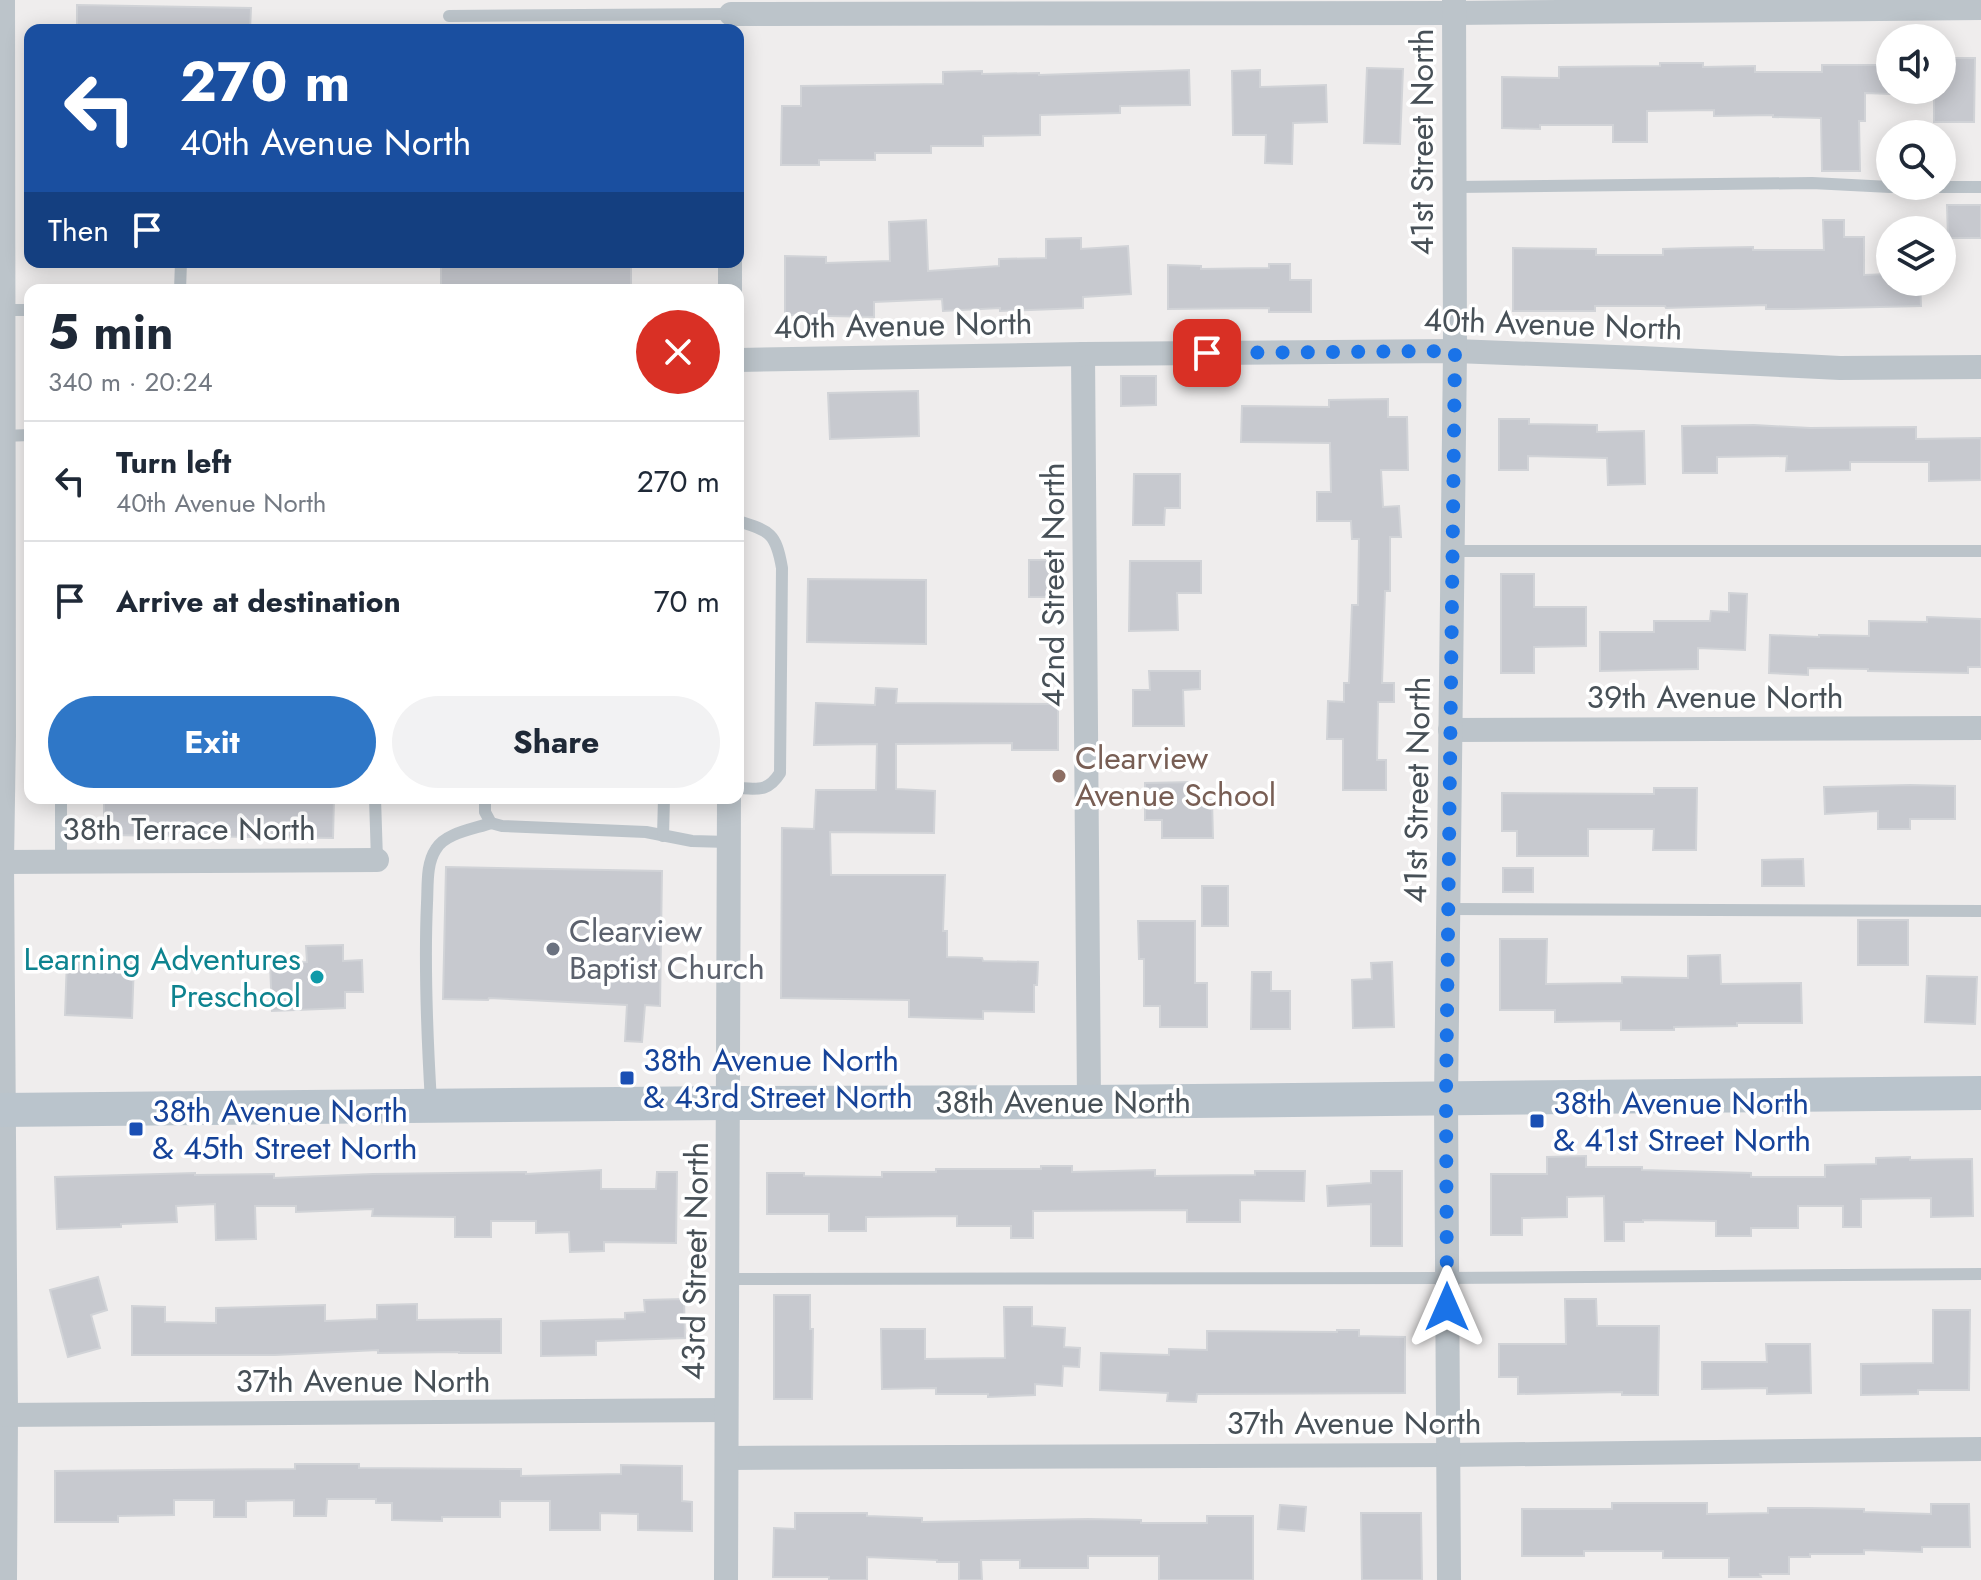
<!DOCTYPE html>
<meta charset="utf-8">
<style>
:root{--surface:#fff;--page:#f2f2f3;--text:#1f2937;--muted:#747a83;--line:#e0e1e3;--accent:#2f77c7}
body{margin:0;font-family:Jost,sans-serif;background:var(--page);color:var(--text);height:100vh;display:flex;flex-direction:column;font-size:30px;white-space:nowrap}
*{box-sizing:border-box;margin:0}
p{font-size:26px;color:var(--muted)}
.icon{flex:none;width:44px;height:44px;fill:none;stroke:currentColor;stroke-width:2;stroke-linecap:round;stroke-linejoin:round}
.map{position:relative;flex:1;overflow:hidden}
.panel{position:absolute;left:24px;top:284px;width:720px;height:520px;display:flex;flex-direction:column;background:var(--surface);border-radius:16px;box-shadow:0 4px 20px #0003}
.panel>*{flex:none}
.guide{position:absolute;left:24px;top:24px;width:720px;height:244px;border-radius:16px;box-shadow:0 4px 20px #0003;background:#1a4fa0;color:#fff;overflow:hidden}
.tools{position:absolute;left:1876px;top:24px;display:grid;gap:16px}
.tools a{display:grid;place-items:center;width:80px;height:80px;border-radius:50%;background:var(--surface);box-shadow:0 4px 20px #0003;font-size:40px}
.pin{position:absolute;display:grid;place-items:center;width:68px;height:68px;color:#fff;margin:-34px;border-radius:16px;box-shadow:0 4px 12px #0006}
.me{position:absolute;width:88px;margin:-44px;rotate:0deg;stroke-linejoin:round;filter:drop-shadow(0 0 6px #0008)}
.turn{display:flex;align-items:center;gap:28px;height:168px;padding:0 24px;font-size:36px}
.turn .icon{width:104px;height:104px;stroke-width:2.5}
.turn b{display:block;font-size:56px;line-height:68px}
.then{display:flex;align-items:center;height:76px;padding:0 24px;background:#0003;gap:16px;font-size:30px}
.round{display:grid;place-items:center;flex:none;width:84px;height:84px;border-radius:42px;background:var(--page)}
.overview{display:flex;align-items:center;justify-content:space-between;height:136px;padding:0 24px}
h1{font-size:48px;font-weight:700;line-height:60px}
.action{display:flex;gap:16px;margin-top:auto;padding:16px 24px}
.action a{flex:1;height:92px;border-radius:48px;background:var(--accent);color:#fff;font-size:32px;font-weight:700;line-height:92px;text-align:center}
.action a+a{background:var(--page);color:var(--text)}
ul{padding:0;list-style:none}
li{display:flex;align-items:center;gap:24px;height:120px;padding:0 24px;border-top:2px solid var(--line)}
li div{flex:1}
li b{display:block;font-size:30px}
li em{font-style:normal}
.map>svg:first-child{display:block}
</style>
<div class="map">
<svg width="1981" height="1580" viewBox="0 0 1981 1580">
<rect width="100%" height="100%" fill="#efeded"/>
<!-- building -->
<g fill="#c7c9cf" stroke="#d1d3d7" stroke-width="2">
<polygon points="77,5 251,8 250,30 77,30"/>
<polygon points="1942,58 1975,58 1974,122 1934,122 1934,90 1942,90"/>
<polygon points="1660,63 1703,63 1703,67 1755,66 1755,72 1822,72 1822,65 1890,65 1890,94 1865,93 1865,121 1859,121 1860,171 1822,171 1821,118 1773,117 1773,115 1714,116 1714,110 1647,111 1647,142 1613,142 1613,125 1540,125 1540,129 1502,128 1502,77 1559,78 1559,67 1660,66"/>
<polygon points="1367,68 1403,69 1400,144 1364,143"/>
<polygon points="1189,70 1190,105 1120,106 1120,113 1040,115 1040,135 983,136 983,146 931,146 931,153 875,153 875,160 819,160 819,165 781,165 782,106 801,106 801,86 943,84 943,72 982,71 982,74 1039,73 1039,75"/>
<polygon points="1260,70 1260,87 1326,85 1327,122 1293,123 1292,164 1265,163 1266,135 1233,135 1232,71"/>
<polygon points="1947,205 1981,205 1981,238 1948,238"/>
<polygon points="926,220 928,271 999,266 999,259 1046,258 1046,239 1081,238 1081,249 1128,246 1131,294 1083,297 1083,308 1000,311 1000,308 943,311 942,299 874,302 874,317 785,315 785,256 826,257 826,263 890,261 889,222"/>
<polygon points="1823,220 1844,220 1844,237 1864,237 1864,275 1890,274 1890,282 1920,282 1921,306 1794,309 1766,309 1766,305 1666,308 1665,306 1595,306 1595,311 1513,311 1513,248 1596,249 1596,255 1663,255 1663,249 1696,248 1753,247 1753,250 1824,250"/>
<polygon points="441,262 631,262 631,288 555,287 555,290 516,290 516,286 441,286"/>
<polygon points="1269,264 1290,264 1290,280 1311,280 1311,312 1269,312 1269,308 1168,309 1168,265 1201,266 1201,269 1269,268"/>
<polygon points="1121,376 1156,376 1156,405 1121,406"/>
<polygon points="918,391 919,436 830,439 828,393"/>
<polygon points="1388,399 1388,417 1407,417 1408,470 1381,470 1383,507 1399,506 1401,537 1390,537 1390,591 1385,591 1382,683 1394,683 1394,702 1378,702 1377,760 1386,760 1386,790 1343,790 1343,739 1327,739 1328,701 1344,702 1344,683 1349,683 1352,605 1358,605 1359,539 1352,539 1351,521 1317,521 1317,492 1331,492 1330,443 1241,442 1242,406 1329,407 1329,400"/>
<polygon points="1499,419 1529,419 1529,424 1597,425 1597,432 1644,431 1645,484 1608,485 1607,458 1528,456 1528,470 1499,470"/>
<polygon points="1754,425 1810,428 1916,427 1916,439 1981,438 1981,480 1929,481 1929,462 1850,462 1850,470 1786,471 1787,456 1717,457 1717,473 1683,473 1682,426"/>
<polygon points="1134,474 1180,474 1180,508 1165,508 1164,525 1133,525"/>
<polygon points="1029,560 1061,560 1060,597 1029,597"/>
<polygon points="1130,561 1201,561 1201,593 1177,593 1178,630 1129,631"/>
<polygon points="1501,574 1534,574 1534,607 1586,607 1586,646 1534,647 1534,673 1501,673"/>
<polygon points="808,579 926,580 926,644 807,642"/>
<polygon points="1729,593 1747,594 1745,650 1698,648 1698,669 1600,671 1600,632 1654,632 1654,621 1710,621 1711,611 1729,612"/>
<polygon points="1927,617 1981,619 1981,667 1968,667 1968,673 1868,671 1868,669 1808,668 1808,675 1769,673 1770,635 1819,637 1819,635 1869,636 1869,621 1927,622"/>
<polygon points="1149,671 1200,671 1200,689 1183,690 1184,726 1133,726 1133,690 1150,690"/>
<polygon points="876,688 897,689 896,703 1058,704 1058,750 1012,750 1012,743 896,744 896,789 935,791 934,833 830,832 831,875 945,875 943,931 947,931 947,957 982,958 983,961 1038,962 1037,985 1034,985 1034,1012 983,1011 983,1019 909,1017 909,1000 781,998 782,828 814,829 816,790 876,790 877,744 814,745 816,703 875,705"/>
<polygon points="1195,782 1195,801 1212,800 1213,838 1162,838 1162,820 1145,820 1145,783"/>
<polygon points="1910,785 1955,786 1955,819 1910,819 1910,829 1878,829 1878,811 1825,814 1824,787"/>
<polygon points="1654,788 1697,788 1696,850 1653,850 1654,829 1588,829 1588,856 1517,856 1517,831 1502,831 1502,793 1654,794"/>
<polygon points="104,798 334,798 333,838 104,835"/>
<polygon points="1803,859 1804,886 1762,886 1762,860"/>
<polygon points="446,867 662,871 660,1006 645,1005 642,1042 625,1041 627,1005 489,998 488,1000 443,999"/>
<rect x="1503" y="868" width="30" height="24"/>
<rect x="1202" y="886" width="26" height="40"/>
<rect x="1858" y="920" width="50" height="45"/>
<polygon points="1138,921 1195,921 1195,983 1207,983 1207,1027 1160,1027 1160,1006 1144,1006 1144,959 1139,959"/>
<polygon points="1500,939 1547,939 1546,984 1622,983 1622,977 1688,978 1688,956 1720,955 1721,984 1801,983 1802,1023 1737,1023 1737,1026 1674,1027 1674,1030 1621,1030 1621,1021 1555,1022 1555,1010 1500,1010"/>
<polygon points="343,945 343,961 362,960 363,992 345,992 345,1008 272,1011 270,963 307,962 306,946"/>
<polygon points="67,959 134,961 132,1018 65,1015"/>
<polygon points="1392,962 1394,1027 1353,1028 1352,980 1372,979 1371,963"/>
<polygon points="1252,972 1271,972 1271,991 1290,991 1290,1029 1251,1029"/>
<polygon points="1927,976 1977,977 1975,1024 1925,1022"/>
<polygon points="1586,1156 1586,1167 1642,1167 1642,1170 1751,1173 1751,1177 1825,1177 1825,1165 1876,1164 1876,1158 1910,1157 1910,1160 1972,1159 1973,1216 1931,1217 1931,1198 1861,1199 1861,1227 1843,1227 1843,1206 1798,1206 1798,1228 1751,1228 1751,1236 1716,1236 1716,1221 1643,1220 1643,1222 1624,1222 1624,1241 1605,1241 1604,1196 1567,1197 1567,1217 1522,1218 1522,1235 1491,1235 1491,1174 1547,1174 1547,1157"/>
<polygon points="1041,1166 1072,1166 1072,1172 1155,1170 1155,1176 1255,1175 1255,1171 1305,1171 1304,1201 1240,1200 1240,1222 1187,1222 1187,1210 1033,1211 1033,1238 1011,1238 1011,1226 957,1226 957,1216 866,1217 866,1231 829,1231 829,1214 767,1214 767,1173 804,1173 804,1176 882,1177 882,1172 936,1172 936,1169 1041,1169"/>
<polygon points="601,1170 601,1189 656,1189 657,1172 677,1172 676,1243 604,1242 604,1251 570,1252 569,1232 536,1233 536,1221 491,1221 491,1237 455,1237 455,1217 372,1216 373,1209 296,1212 296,1206 255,1206 256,1239 216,1240 215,1204 176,1206 177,1222 121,1224 121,1227 57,1229 55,1177 195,1173 195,1175 274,1174 274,1178 373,1174 526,1172 526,1174"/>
<polygon points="1371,1171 1402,1171 1402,1246 1371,1246 1371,1204 1328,1206 1327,1186 1371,1183"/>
<polygon points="98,1277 107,1310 91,1315 100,1348 68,1357 50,1290"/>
<polygon points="774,1295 810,1295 810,1329 813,1329 812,1399 774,1399"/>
<polygon points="684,1299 685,1338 596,1341 596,1355 541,1356 541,1321 625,1319 625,1313 645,1312 644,1300"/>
<polygon points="1565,1299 1596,1299 1597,1326 1659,1326 1658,1395 1622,1395 1622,1392 1518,1394 1518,1377 1499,1377 1499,1344 1566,1344"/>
<polygon points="417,1304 417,1320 501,1319 501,1353 459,1353 459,1352 378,1353 378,1350 275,1355 132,1355 132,1306 165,1307 165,1322 216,1323 216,1308 325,1305 325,1321 377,1319 377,1305"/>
<polygon points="1004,1307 1032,1307 1032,1326 1065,1328 1064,1347 1080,1348 1079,1367 1063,1366 1062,1386 1035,1384 1035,1395 988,1397 988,1394 936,1394 936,1388 882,1389 881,1329 925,1329 925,1359 1005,1358"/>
<polygon points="1933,1310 1970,1310 1969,1390 1918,1390 1918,1394 1861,1395 1861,1364 1933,1363"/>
<polygon points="1337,1330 1359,1330 1359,1336 1405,1337 1405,1393 1197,1394 1196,1402 1167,1401 1168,1393 1100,1390 1101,1353 1169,1355 1169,1349 1207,1350 1207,1331 1337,1332"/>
<polygon points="1766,1344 1810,1344 1811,1393 1767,1394 1767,1388 1702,1389 1702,1362 1767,1362"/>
<polygon points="295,1464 359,1464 359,1468 521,1469 521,1476 621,1474 621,1465 682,1466 682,1501 692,1502 692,1531 638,1530 638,1514 600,1513 600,1530 550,1530 550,1501 500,1501 500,1517 442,1517 442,1521 392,1520 392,1503 376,1503 376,1499 327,1499 326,1516 294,1516 294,1500 246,1501 246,1517 214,1517 214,1500 174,1500 174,1515 118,1516 118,1522 55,1522 55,1471 295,1469"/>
<polygon points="1612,1503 1707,1503 1707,1514 1768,1513 1768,1508 1809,1508 1864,1509 1864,1512 1931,1514 1931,1504 1969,1504 1970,1547 1922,1547 1922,1552 1864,1550 1864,1554 1810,1554 1810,1557 1789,1557 1789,1574 1760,1574 1761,1577 1729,1577 1729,1558 1663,1558 1663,1551 1584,1551 1584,1556 1522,1556 1522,1509 1612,1509"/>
<polygon points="1280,1505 1306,1507 1304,1531 1278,1529"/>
<polygon points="795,1513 867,1513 867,1516 922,1518 922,1522 1088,1519 1141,1520 1141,1523 1207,1523 1207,1516 1253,1516 1253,1580 1159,1580 1159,1556 1088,1556 1088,1568 1020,1568 1020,1560 981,1560 982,1580 959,1580 959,1562 937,1562 937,1560 867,1557 867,1580 829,1580 829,1577 773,1577 774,1528 795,1529"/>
<polygon points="1361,1513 1421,1513 1422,1580 1362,1580"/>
</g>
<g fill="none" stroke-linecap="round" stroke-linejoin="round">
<!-- service -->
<g stroke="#bcc4ca" stroke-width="12">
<polyline points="449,16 731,14"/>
<polyline points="1455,187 1812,183 1890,187 1981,187"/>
<polyline points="180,290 181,262"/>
<polyline points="2,310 30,310"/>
<polyline points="3,436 30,435"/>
<path d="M738,521C770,531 776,533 782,568L780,773C768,792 758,789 738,788"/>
<polyline points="1452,551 1981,551"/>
<polyline points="375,798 377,860"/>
<polyline points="485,798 485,812 491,823 502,826 646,832 692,841 728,842"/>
<polyline points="663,836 664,798"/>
<polyline points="61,862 61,798"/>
<polyline points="1448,909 1981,911"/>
<path d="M431,1102C427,1035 424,969 427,903C428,885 426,864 436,849C445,833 474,829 491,823"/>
<polyline points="727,1279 1446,1278 1981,1274"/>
</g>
<!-- minor -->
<g stroke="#bcc4ca" stroke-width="24">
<polyline points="3,0 4,736 2,862 6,1415 5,1580"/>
<polyline points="731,14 1454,13 1981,8"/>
<polyline points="730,262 730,290"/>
<polyline points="1083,354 1089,1102"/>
<polyline points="738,360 1083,354 1455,351 1641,358 1840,368 1981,367"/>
<polyline points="1450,730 1981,728"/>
<polyline points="2,862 377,860"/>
<polyline points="0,1415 726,1410"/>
<polyline points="727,1458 1448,1455 1981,1449"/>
<polyline points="726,1580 729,798"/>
<polyline points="1449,1580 1446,1099 1455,351 1454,0"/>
</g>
<!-- secondary -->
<polyline stroke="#bac4cc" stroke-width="34" points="0,1110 728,1103 1089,1102 1981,1093"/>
</g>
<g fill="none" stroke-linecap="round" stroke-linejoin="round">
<!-- route -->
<polyline stroke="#1a73e8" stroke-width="14" stroke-dasharray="0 25.2" points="1207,353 1455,351 1446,1099 1447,1307"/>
</g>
<!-- markers -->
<circle fill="#8d6e63" stroke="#fff" stroke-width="3" cx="1059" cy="776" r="8"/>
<circle fill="#6b7280" stroke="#fff" stroke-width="3" cx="553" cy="949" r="8"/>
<circle fill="#0f9aa8" stroke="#fff" stroke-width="3" cx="317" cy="977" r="8"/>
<g fill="#1a4fb4" stroke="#fff" stroke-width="3">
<rect x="619" y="1070" width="16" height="16" rx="4"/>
<rect x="1529" y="1113" width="16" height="16" rx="4"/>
<rect x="128" y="1121" width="16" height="16" rx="4"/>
</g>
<g text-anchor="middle" stroke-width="7" stroke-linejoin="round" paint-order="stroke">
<!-- street labels -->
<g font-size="32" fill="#475057" stroke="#fff">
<text transform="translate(1422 142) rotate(-90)" y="11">41st Street North</text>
<text transform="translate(1553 324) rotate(2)" y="11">40th Avenue North</text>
<text transform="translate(903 325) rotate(-1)" y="11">40th Avenue North</text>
<text transform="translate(1053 585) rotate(-90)" y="11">42nd Street North</text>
<text x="1715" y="708">39th Avenue North</text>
<text transform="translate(1417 790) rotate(-89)" y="11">41st Street North</text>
<text x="189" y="840">38th Terrace North</text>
<text x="1063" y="1113">38th Avenue North</text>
<text transform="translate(695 1261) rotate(-89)" y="11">43rd Street North</text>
<text x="363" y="1392">37th Avenue North</text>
<text x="1354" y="1434">37th Avenue North</text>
</g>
<!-- education labels -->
<g font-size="32" fill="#785e54" stroke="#fff" text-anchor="start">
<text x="1075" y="769">Clearview<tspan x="1075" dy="37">Avenue School</tspan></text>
</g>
<!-- worship labels -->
<g font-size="32" fill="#5b616d" stroke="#fff" text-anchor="start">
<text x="569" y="942">Clearview<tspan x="569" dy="37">Baptist Church</tspan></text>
</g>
<!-- culture labels -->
<g font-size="32" fill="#0d838f" stroke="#fff" text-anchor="end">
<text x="301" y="970">Learning Adventures<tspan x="301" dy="37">Preschool</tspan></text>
</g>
<!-- transit labels -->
<g font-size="32" fill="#164399" stroke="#fff" text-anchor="start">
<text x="643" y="1071">38th Avenue North<tspan x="643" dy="37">&amp; 43rd Street North</tspan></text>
<text x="1553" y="1114">38th Avenue North<tspan x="1553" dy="37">&amp; 41st Street North</tspan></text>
<text x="152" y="1122">38th Avenue North<tspan x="152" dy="37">&amp; 45th Street North</tspan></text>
</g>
</g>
</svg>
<div class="tools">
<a><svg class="icon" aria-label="sound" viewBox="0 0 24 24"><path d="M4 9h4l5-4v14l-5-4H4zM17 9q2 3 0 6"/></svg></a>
<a><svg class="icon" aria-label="search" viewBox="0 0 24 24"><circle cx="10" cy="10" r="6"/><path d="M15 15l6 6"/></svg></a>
<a><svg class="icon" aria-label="layers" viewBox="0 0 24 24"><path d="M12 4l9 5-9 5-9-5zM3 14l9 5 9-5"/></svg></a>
</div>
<div class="pin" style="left:1207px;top:353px;background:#d93025"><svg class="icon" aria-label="arrive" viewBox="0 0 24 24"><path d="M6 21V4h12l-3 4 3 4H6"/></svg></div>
<svg class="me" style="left:1447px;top:1307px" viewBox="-20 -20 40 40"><path d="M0-17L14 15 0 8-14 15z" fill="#1a73e8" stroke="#fff" stroke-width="4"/></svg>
<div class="guide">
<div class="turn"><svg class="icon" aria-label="left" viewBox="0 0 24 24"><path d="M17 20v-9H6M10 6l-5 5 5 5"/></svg><div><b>270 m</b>40th Avenue North</div></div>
<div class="then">Then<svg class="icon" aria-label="arrive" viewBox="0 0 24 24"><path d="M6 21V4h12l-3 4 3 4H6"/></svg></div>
</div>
<section class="panel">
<div class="overview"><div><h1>5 min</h1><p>340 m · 20:24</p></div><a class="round" style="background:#d93025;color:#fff"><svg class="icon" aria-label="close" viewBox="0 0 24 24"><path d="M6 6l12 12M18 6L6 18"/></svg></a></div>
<ul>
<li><svg class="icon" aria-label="left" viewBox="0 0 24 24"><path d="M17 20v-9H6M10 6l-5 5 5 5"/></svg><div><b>Turn left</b><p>40th Avenue North</p></div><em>270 m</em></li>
<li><svg class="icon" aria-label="arrive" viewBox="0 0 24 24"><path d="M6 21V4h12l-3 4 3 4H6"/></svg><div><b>Arrive at destination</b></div><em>70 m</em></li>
</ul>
<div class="action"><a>Exit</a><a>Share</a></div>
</section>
</div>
